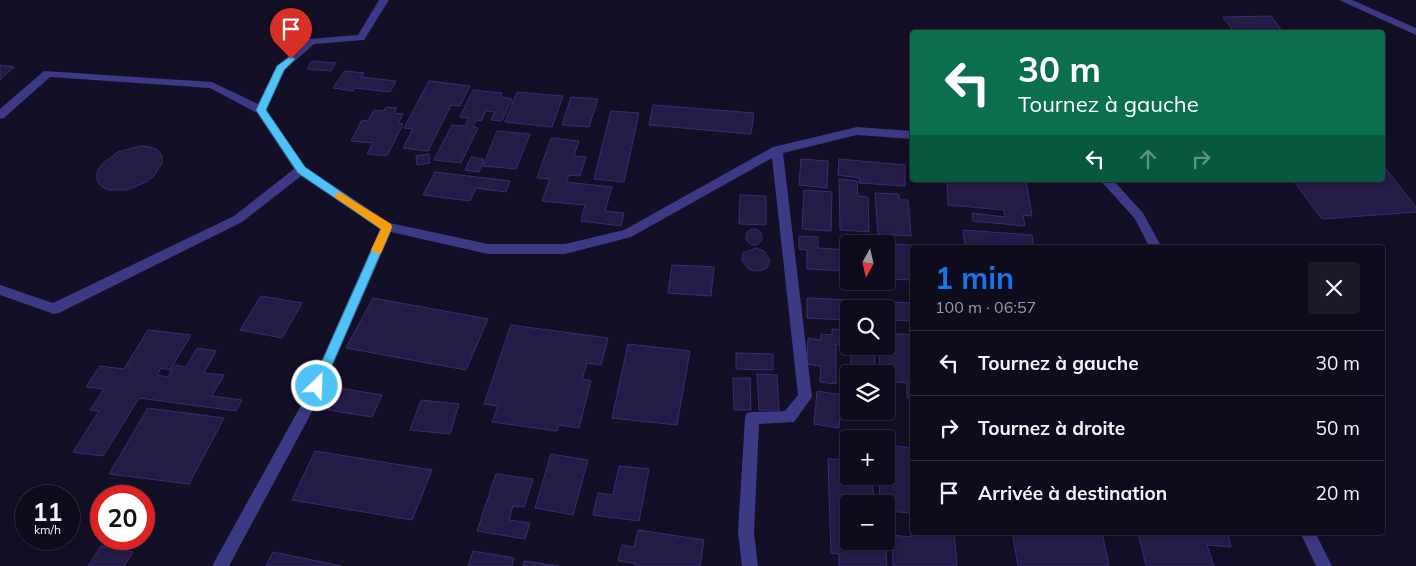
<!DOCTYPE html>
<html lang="fr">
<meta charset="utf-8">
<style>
:root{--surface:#0e0b1c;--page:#1c1929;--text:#f1f3f6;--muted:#9b9ba3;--line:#2e2b3b;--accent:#1a73e8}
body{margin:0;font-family:Mulish,sans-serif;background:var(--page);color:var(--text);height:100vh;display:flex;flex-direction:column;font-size:19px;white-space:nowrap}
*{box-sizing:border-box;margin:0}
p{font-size:16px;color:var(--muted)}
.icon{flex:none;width:28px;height:28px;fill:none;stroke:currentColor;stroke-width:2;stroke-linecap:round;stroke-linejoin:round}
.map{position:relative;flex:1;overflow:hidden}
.panel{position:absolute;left:910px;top:245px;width:475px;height:290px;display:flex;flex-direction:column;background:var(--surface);border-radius:5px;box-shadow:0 2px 8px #0003,0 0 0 1px var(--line)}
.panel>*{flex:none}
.hud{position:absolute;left:910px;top:30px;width:475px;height:152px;border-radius:5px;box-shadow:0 2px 8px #0003,0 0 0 1px var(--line);background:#0b6e4f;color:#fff;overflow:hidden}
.needle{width:32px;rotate:188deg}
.buttons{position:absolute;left:840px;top:235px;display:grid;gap:10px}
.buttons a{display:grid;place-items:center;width:55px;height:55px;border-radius:5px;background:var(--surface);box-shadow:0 2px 8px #0003,0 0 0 1px var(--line);font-size:25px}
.speed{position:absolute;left:15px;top:485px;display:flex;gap:10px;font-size:25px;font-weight:700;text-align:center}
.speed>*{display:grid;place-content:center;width:65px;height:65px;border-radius:50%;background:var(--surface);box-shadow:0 2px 8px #0003,0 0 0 1px var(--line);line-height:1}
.speed small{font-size:12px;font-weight:400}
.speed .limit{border:8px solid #d22;background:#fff;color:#111}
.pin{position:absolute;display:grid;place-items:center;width:42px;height:42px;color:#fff;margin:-51px -21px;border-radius:50% 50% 50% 0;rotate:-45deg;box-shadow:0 0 5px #0007}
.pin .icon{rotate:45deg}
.me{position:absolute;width:55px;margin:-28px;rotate:24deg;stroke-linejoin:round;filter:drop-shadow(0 0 4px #0008)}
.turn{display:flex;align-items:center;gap:18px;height:105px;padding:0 25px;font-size:22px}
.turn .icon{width:65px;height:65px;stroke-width:2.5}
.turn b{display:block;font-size:35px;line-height:42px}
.lanes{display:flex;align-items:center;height:48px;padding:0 25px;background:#0003;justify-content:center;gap:25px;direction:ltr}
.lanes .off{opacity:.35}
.round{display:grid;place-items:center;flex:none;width:52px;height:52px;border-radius:5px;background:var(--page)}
.headline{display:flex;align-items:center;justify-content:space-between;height:85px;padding:0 25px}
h1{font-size:30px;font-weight:700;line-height:38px;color:var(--accent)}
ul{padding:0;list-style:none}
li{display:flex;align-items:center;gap:15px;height:65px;padding:0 25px;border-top:1px solid var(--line)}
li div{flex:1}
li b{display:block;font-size:19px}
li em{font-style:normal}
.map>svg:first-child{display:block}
</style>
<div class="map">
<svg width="1416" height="566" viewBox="0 0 1416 566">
<rect width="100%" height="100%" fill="#130f26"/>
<!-- building -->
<g fill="#241b47" stroke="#3b2d73">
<polygon points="1271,16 1283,32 1234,32 1223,17"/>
<polygon points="312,61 336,63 331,71 307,69"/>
<polygon points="0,65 14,67 0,80"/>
<polygon points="345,71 364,73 361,77 396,81 390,92 355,88 353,91 333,88"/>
<polygon points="429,81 470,86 460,106 451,105 428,151 403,148 413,129 404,128"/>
<polygon points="473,90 502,93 501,97 512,99 502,121 491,120 495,112 486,111 481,121 476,120 473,127 478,128 461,163 434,160 452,125 465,126 469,118 460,117"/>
<polygon points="517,92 563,96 552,127 505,122"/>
<polygon points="571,97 598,99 589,127 562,125"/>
<polygon points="653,105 754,113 751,134 649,125"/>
<polygon points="386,107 397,108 394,113 403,114 398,123 403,124 387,156 367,154 373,143 351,141 362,120 368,121 374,110 384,111"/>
<polygon points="611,111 639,113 624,182 594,179"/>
<polygon points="497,131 530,134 516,169 483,166"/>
<polygon points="551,138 579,141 574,156 586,157 580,176 569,175 566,182 612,187 605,211 624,213 621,226 581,221 585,205 542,201 550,179 537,178"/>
<polygon points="141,146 150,147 158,150 162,156 162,163 154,176 146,182 127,190 108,190 101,186 97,180 97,173 101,165 118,152"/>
<polygon points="429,154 430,163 417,165 416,156"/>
<polygon points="471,157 484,159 479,172 465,170"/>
<polygon points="801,159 828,161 827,188 799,185"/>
<polygon points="839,159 905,165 905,186 859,183 860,178 838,175"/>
<polygon points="1382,164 1416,207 1416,212 1322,219 1293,180 1382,180"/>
<polygon points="435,172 510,181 506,192 476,188 470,201 423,195"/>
<polygon points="839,179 857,181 858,196 868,197 869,232 840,230"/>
<polygon points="947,180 982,180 982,182 988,183 988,180 1026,180 1032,216 1023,215 1025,226 973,221 972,213 1005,217 1004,210 948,205"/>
<polygon points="804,190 832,192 831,231 802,229"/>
<polygon points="875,193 898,194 900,200 908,200 911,236 878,234"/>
<polygon points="740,195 766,196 766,225 739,224"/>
<circle cx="754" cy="237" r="8"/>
<polygon points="963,230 1032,235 1034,248 965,248"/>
<polygon points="799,236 818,237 818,248 849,250 849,271 807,269 807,250 799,249"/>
<polygon points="877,243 927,246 927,248 912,248 912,280 888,279 886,244"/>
<polygon points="756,248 764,251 770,260 767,268 759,271 750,270 742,261 743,253"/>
<polygon points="672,265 714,267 711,296 668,293"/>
<polygon points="261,296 302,303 282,338 240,330"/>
<polygon points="373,298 488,319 466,370 346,348"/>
<polygon points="807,298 912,303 912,321 889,320 890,329 886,329 886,309 849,309 849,320 807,318"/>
<polygon points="511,325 608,338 601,365 587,363 582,379 591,381 579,428 559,425 557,431 492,422 498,406 484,404"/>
<polygon points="832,329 849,330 849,345 836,344 836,384 820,382 821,366 807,364 808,338 821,340 821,334 832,335"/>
<polygon points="148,330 191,335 170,370 161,368 157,375 168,377 175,365 186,367 197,348 216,351 204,373 224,375 212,396 242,400 236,411 139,398 103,456 73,452 99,411 90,410 104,389 86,387 100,366 124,369"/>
<polygon points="886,333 912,335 912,398 907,398 907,383 886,381 886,374 880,374 879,346 886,346"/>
<polygon points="628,344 690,351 677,425 612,418"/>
<rect x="851" y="346" width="24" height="28"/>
<polygon points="736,353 773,354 773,370 736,369"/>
<polygon points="757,374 777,375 779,410 759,410"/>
<polygon points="733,378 750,378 751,410 734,410"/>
<polygon points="339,388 382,395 372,417 328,410"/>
<polygon points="817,391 842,395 839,428 814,424"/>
<polygon points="421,400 459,404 450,434 410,430"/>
<polygon points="909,404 912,404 912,440"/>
<polygon points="148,408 224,418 189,484 109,474"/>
<polygon points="886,445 912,448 912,532 954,532 957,566 893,566 892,535 911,537 910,513 886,511 886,504 880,504 879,476 886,476"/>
<polygon points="315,451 432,470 412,520 292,500"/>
<polygon points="551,454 588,460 573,515 535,508"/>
<polygon points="828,459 849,460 849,476 872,476 874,504 849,504 849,541 885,541 887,566 839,566 839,554 831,553"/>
<polygon points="619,466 649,469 639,521 593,515 598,493 613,495"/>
<polygon points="496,474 533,479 524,507 513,506 509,520 530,523 525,539 477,531"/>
<polygon points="638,530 704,540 700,566 635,566 635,563 618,561 622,545 634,547"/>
<polygon points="1012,532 1102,532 1109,566 1018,566"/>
<polygon points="1138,532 1256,532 1257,535 1228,533 1231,547 1207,545 1214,566 1146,566"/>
<polygon points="101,546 133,552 124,566 88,566"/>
<polygon points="473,551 514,558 512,566 468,566"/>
<polygon points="273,552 342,566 266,566"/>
<polygon points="524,561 559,566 523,566"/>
</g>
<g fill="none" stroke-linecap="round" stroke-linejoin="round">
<!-- minor -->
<g fill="#3d3a85" fill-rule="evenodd">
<polygon points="379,0 389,0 364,40 314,44 285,70 266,110 305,167 390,223 488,244 565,244 624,230 773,147 857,127 912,131 912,139 857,135 783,153 812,397 794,422 759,424 754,532 758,566 742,566 738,532 745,418 747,413 752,412 785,411 798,395 772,158 631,237 565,254 488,254 391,232 314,408 229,566 212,566 304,400 380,229 301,176 242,222 59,313 54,314 0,295 0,285 53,303 234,216 294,169 257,113 210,88 50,77 4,118 0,119 0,109 44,71 212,82 258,104 277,66 308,39 358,35"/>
<polygon points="1339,0 1352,0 1416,28 1416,35"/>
<polygon points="1100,180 1113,180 1143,213 1162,248 1150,248 1135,219"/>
<polygon points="1300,532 1315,532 1332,566 1316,566"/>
</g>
</g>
<!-- route -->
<polygon fill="#4fc3f7" stroke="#337fa1" points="291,56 295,59 284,70 266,110 305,167 392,227 323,386 317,392 311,386 381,229 298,173 256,110 277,66"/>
<!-- slow -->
<polygon fill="#f59e0b" points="339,192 391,224 392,227 381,253 377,254 371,250 381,229 336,198 334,196"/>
</svg>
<div class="buttons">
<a><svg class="needle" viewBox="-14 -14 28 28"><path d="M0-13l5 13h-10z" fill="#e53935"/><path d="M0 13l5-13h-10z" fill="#9b9ba3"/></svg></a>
<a><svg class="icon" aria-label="search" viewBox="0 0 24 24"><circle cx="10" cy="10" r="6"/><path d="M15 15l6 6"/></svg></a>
<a><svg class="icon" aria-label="layers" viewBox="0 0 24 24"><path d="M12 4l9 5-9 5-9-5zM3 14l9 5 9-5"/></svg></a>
<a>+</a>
<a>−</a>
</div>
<div class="speed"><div>11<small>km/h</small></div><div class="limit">20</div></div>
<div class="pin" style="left:291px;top:59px;background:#d93025"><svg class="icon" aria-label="arrive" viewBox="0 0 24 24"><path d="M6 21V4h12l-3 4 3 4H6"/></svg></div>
<svg class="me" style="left:317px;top:386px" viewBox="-20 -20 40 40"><circle r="17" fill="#4fc3f7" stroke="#fff" stroke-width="3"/><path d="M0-11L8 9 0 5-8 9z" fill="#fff"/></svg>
<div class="hud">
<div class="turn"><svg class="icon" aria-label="left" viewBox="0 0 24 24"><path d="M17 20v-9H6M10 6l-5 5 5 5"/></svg><div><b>30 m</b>Tournez à gauche</div></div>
<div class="lanes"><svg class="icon" aria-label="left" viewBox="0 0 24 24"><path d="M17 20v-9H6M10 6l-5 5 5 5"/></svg><svg class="icon off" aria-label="ahead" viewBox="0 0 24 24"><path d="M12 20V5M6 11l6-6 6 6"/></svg><svg class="icon off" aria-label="right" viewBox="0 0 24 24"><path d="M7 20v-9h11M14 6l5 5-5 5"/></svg></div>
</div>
<section class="panel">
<div class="headline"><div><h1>1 min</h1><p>100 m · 06:57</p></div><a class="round"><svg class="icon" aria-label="close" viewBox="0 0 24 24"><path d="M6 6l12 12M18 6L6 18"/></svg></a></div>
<ul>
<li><svg class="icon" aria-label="left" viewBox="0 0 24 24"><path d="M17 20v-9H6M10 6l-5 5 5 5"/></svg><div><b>Tournez à gauche</b></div><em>30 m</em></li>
<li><svg class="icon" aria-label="right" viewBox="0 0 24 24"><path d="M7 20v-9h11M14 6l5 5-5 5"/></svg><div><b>Tournez à droite</b></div><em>50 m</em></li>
<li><svg class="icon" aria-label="arrive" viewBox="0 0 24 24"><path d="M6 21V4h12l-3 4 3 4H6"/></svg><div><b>Arrivée à destination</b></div><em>20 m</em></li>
</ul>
</section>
</div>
